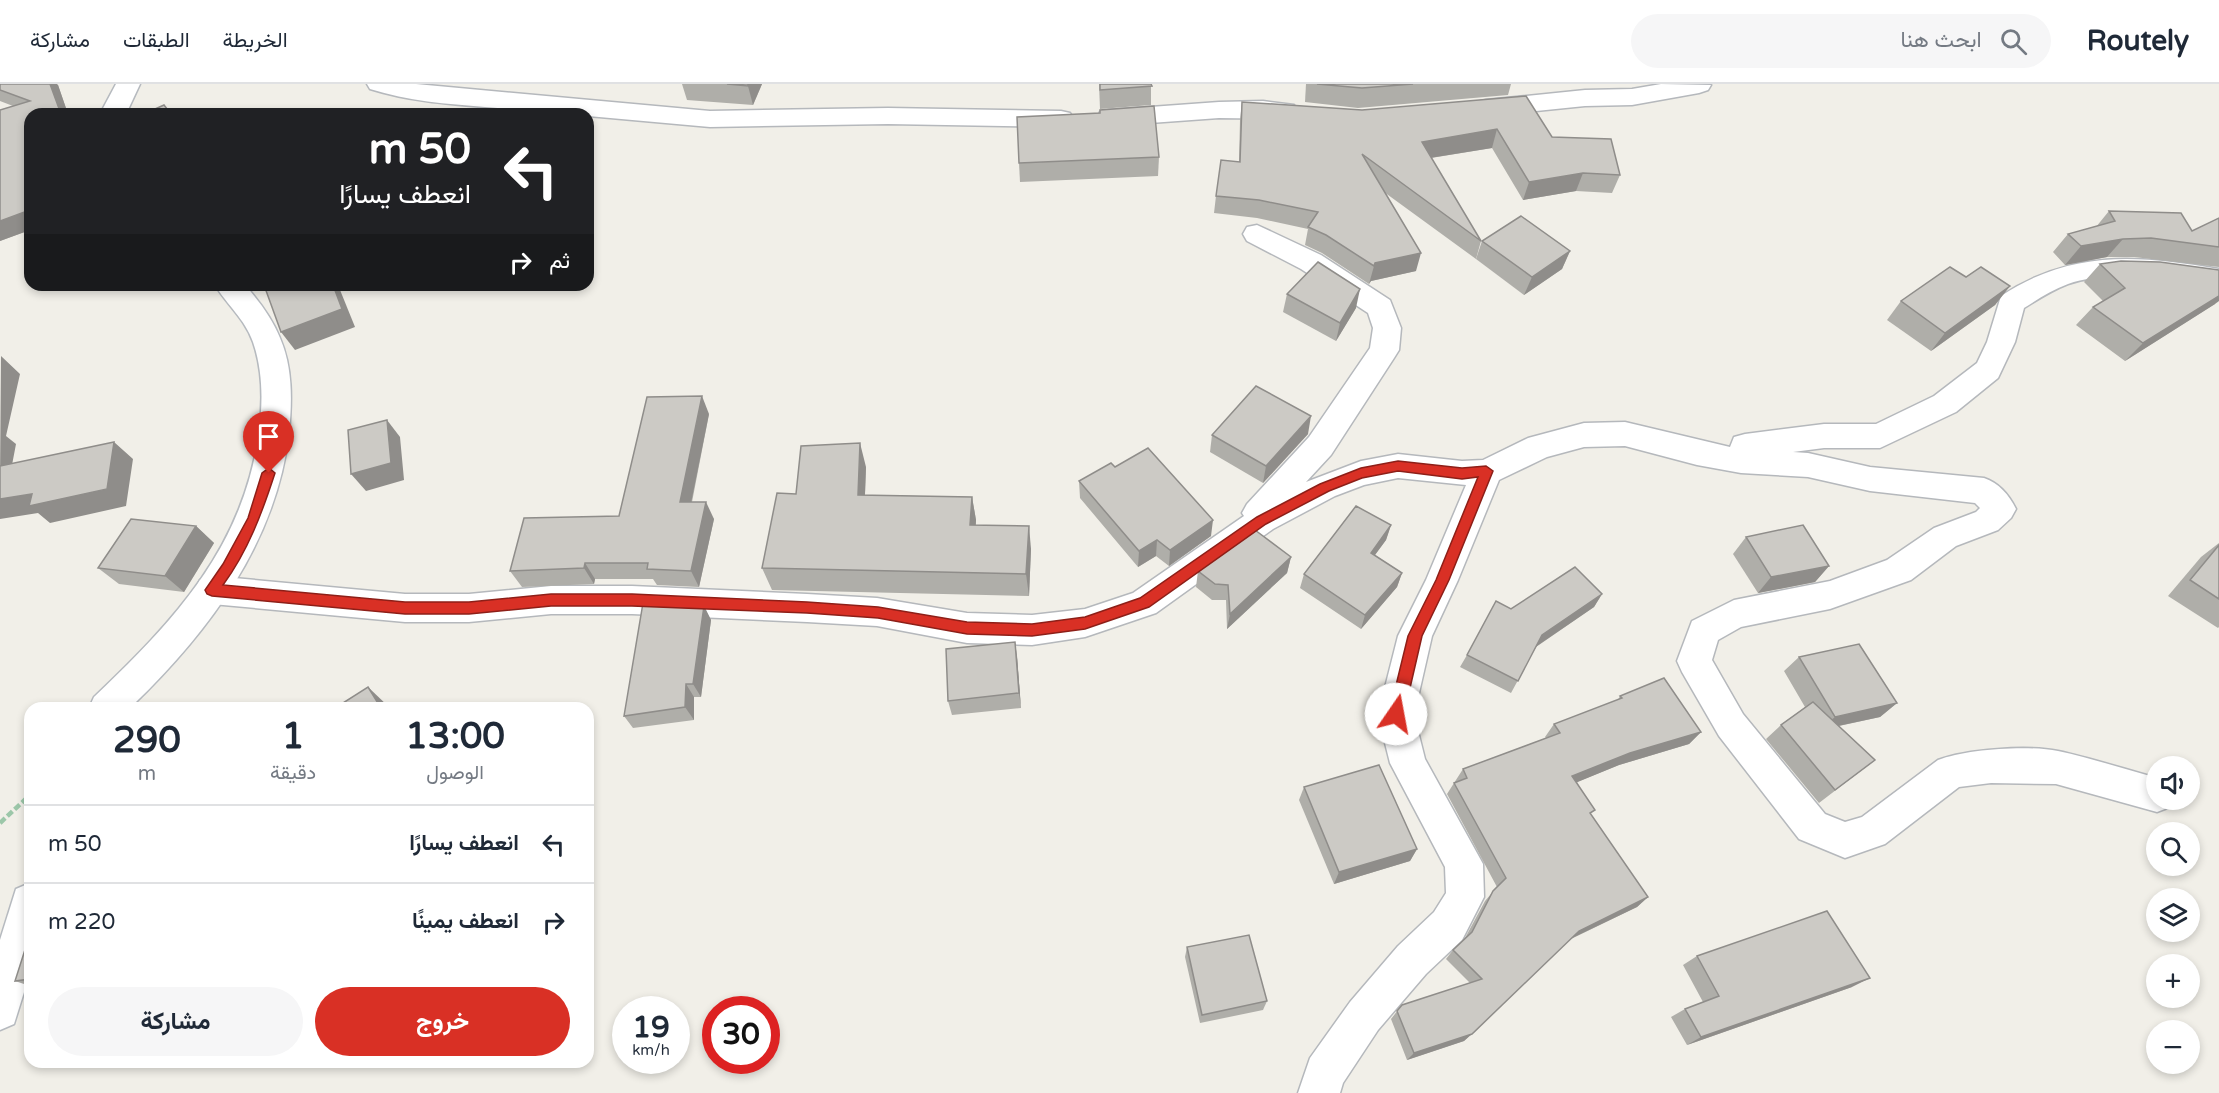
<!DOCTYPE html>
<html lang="ar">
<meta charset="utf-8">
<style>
:root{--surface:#fff;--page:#f6f6f7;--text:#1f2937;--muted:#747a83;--line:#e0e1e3;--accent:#d93025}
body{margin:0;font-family:"Varela Round",Vazirmatn,sans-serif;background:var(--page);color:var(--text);direction:rtl;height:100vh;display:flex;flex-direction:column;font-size:22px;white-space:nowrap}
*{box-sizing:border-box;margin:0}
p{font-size:20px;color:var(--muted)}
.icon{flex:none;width:33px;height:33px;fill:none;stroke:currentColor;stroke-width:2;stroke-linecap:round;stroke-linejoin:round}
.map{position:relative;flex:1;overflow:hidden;direction:ltr}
.side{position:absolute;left:24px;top:618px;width:570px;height:366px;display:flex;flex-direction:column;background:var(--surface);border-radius:18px;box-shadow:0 3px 9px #0003;direction:rtl}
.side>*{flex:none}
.hud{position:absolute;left:24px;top:24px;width:570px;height:183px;border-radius:18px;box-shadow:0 3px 9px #0003;direction:rtl;background:#202124;color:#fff;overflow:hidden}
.tools{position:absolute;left:2146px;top:672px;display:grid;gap:12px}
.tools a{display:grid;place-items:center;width:54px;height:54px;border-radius:50%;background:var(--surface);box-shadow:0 3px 9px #0003;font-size:30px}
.speed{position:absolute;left:612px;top:912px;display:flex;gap:12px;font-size:30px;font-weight:700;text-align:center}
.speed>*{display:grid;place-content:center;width:78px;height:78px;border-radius:50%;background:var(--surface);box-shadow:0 3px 9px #0003;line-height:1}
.speed small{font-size:15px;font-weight:400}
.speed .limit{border:9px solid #d22;background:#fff;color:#111}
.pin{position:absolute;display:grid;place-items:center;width:51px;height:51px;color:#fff;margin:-62px -26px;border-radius:50% 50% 50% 0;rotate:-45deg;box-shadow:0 0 6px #0007}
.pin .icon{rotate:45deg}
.me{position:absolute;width:66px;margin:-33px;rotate:12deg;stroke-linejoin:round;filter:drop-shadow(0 0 4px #0008)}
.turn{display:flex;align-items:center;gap:21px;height:126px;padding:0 24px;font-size:27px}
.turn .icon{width:78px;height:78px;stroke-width:2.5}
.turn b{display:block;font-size:42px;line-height:51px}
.then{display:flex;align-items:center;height:57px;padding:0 24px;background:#0003;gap:12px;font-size:22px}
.eta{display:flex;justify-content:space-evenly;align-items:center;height:102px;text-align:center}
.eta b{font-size:36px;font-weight:700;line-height:42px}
.primary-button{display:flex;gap:12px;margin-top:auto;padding:12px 24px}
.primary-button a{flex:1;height:69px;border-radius:36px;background:var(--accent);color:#fff;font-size:24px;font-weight:700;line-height:69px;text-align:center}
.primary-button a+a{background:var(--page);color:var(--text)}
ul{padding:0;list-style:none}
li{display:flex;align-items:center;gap:18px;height:78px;padding:0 24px;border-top:2px solid var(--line)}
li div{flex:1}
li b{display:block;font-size:22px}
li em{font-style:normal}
header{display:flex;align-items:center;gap:36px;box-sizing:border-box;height:84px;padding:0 30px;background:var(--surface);border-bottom:2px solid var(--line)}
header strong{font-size:28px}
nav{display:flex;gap:33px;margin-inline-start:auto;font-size:21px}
.search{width:420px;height:54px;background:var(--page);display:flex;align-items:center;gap:15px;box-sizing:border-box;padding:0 21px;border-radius:33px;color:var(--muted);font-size:22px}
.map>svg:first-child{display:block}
</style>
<header>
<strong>Routely</strong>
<div class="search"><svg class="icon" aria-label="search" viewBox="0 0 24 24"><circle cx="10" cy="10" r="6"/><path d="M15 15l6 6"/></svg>ابحث هنا</div>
<nav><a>الخريطة</a><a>الطبقات</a><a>مشاركة</a></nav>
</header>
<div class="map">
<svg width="2219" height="1009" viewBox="0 0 2219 1009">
<rect width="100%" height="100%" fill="#f1efe8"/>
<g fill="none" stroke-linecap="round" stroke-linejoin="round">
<defs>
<g id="minor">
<path d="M367,0H416L710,27L888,24L1061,27L1070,29L1074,35L1070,41L1061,43L888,40L710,43L588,32V30C554,30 520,26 485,23C447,20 408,17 370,5Z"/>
<polygon points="1661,0 1711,1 1708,6 1699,9 1632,21 1585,22 1486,32 1477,30 1474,24 1477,18 1486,16 1585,6 1632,5"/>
<polygon points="1263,17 1294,21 1298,27 1294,33 1285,35 1219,34 1109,42 1100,40 1096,34 1100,28 1109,26 1219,18"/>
<path d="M1257,141L1321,171L1390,216L1401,244L1399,266L1394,274L1331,371L1306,398L1361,377L1398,370L1462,377L1483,376L1528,354L1584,339L1625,338L1730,363L1734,353L1745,350L1824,340H1876L1934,312L1977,279L1987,258L2001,212C2072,165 2139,171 2219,185V205C2174,197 2112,185 2068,200C2052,206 2038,215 2024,224L2015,258L1998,294L1956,328L1880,364H1824L1793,368L1808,369L1870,383L1984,394C1999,399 2009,411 2016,425L2011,434L1998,446L1956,462L1911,496L1830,525L1741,543L1718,556L1712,576L1743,630L1825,730L1845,738L1862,733L1938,676C1966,665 2028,661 2058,667C2091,674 2124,685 2157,694V716H2173L2170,723L2157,728L2056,700L1991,699L1959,703L1885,760L1845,774L1799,755L1719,652L1682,588L1677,577L1692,537L1734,516L1830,497L1887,476L1934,444L1976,428L1980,424L1975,419L1870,407L1808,393L1741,389L1697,381L1625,362L1584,363L1547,373L1499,396L1458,496L1432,552L1414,631L1425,675L1483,780L1484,813L1462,856L1426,890L1378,946L1343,999L1340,1009H1298L1310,974L1350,918L1398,862L1434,828L1446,809L1445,783L1390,679L1378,631L1398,552L1426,496L1466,401L1398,394L1364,401L1335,412L1273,445L1156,529L1085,553L1032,561L967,559L877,542L807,538L632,530H551L469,538H405L212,520L200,516L195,506L200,496L212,492L405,510H469L551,502H632L807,510L877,514L967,529L1032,531L1085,525L1133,509L1244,432L1242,429L1247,420L1309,353L1370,264L1373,244L1368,229L1301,185L1247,157L1243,150L1247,143Z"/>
</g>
<g id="secondary">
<polygon points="116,0 140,0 126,30 100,30"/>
<path d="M215,201H245C259,217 272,234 280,254C293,284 292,317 289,349C276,460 208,549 130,624H89L94,613C174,537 244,463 259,348C263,318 263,287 253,258C245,235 227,221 215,201Z"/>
<polygon points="30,799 30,889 14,940 0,946 0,856 16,805"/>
</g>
</defs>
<!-- minor casing -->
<use href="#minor" stroke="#b5b8bc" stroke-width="3"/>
<!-- secondary casing -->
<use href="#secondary" stroke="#b6babf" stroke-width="3"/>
<!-- path -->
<polyline stroke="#9cc7a9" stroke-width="4.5" stroke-dasharray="7 3" stroke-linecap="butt" points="0,739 30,711"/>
<!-- minor -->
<use href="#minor" fill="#fff" fill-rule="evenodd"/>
<!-- secondary -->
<use href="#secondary" fill="#fff" fill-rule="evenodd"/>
</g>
<!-- wall -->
<g fill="#afaea9">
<polygon points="0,0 58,1 68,30 30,30 30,146 0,157 0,26 13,22 0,17"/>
<polygon points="682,0 762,0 753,21 687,16"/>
<polygon points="1099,0 1151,0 1151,21 1100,25"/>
<polygon points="1306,0 1511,0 1508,11 1358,24 1305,18"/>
<polygon points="1242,18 1362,26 1552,53 1620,91 1612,109 1576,107 1523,116 1492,64 1431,74 1481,157 1476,175 1384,108 1416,187 1371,197 1369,200 1322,169 1305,161 1308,145 1257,134 1214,129 1216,112 1239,78 1240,36"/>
<polygon points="1159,73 1158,92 1020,98 1019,79"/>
<polygon points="2109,127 2192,147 2219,134 2219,183 2134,173 2107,173 2065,181 2053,168 2068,150 2096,143"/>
<polygon points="1482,157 1570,167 1562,185 1524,211 1476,175"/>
<polygon points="2100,180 2215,220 2125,277 2076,241 2093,223 2103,217 2084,198"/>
<polygon points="1966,193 2010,202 1995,221 1931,267 1887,236 1901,217"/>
<polygon points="1287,210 1356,224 1336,257 1283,228"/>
<polygon points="709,330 692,418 714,435 699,503 657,501 653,495 595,495 594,500 522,503 510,487 619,432"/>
<polygon points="1308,350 1263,399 1210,368 1212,351"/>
<polygon points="866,383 865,411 972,413 976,436 976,441 1031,465 1029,512 772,506 762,484 796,410"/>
<polygon points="1115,383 1211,452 1169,482 1156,472 1138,483 1080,414 1079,397"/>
<polygon points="1391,441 1386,456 1375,471 1402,489 1397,503 1361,545 1300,504 1304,490"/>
<polygon points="196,442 214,459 184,508 119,500 98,484"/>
<polygon points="1746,453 1829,482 1815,498 1758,509 1733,470"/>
<polygon points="2219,459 2219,543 2218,544 2168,512 2201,473"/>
<polygon points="1291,473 1287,489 1227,545 1226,516 1212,516 1196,503 1198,487"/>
<polygon points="1602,510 1594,523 1536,563 1511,609 1460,583 1467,571 1511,525"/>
<polygon points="704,522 711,536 701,613 694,613 694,636 633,644 624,632"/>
<polygon points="1017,572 1021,624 952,631 948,617"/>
<polygon points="1799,573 1897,619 1880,633 1839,642 1875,676 1819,719 1766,655 1781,641 1805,623 1784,587"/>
<polygon points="1620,612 1701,648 1689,660 1619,681 1577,698 1591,731 1648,813 1637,823 1569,856 1464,957 1407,976 1391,935 1402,921 1470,899 1446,875 1453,866 1465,854 1485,817 1497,803 1447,710 1463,685 1546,654 1545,653 1554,640 1618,616"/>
<polygon points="1304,703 1417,765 1410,777 1334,800 1299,716"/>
<polygon points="30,850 30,902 15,897"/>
<polygon points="1187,863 1267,917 1263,926 1200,939 1185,873"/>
<polygon points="1697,872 1852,903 1687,961 1671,933 1685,925 1703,918 1683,881"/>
</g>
<!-- shaded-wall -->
<g fill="#8f8d8a">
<polygon points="50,0 57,0 58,1 68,30 61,30"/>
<polygon points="748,0 762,0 753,21 748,2"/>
<polygon points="1497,45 1492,64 1417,76 1422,58"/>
<polygon points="1583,89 1576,107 1523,116 1529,98"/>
<polygon points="30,126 30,146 0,157 0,137"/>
<polygon points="2123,155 2107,173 2065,181 2081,162"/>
<polygon points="1570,167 1562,185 1524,211 1532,193"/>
<polygon points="1421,169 1416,187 1371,197 1369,200 1374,182 1375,179"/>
<polygon points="333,201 338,201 355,243 295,266 281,248"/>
<polygon points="2010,202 1995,221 1931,267 1945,249"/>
<polygon points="1360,205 1356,224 1336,257 1340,239"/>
<polygon points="2219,212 2219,217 2215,220 2125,277 2143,259"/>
<polygon points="1,272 20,290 6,352 16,360 8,402 0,396"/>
<polygon points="702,312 709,330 688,434 680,418"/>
<polygon points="1311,332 1308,350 1263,399 1266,382"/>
<polygon points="387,336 400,353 404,396 366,407 351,390"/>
<polygon points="114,358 133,375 126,422 50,439 38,429 0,435 0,415"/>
<polygon points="860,359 866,383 864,434 858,411"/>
<polygon points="972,413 976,436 974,463 970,441"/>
<polygon points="706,418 714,435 699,503 691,487"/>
<polygon points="1213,436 1211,452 1169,482 1170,466"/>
<polygon points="1391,441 1386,456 1366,483 1371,469"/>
<polygon points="196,442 214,459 184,508 165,492"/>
<polygon points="1029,442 1031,465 1029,512 1026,490"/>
<polygon points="1157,456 1156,472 1138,483 1139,467"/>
<polygon points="1291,473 1287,489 1227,545 1230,530"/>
<polygon points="585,479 595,495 594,500 584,484"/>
<polygon points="1829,482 1815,498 1758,509 1771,493"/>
<polygon points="1402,489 1397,503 1361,545 1365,531"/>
<polygon points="1602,510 1594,523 1534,564 1542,551"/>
<polygon points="704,522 711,536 701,613 693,600"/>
<polygon points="1015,558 1017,572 1021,624 1019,609"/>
<polygon points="686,600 694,613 694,636 685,623"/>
<polygon points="368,603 390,624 381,624"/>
<polygon points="1897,619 1880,633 1819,646 1835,633"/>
<polygon points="1701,648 1689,660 1619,681 1563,704 1572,692 1630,669"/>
<polygon points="1417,765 1410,777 1334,800 1339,788"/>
<polygon points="1648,813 1637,823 1568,856 1579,847"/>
<polygon points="1870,894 1852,903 1687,961 1701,953"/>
<polygon points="1472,950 1464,957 1407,976 1414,969"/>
</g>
<!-- building -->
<g fill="#cccac5" stroke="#8f8d8a" stroke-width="1.5">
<polygon points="0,0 50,0 61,30 30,30 30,126 0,137 0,26 30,17 0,6"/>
<polygon points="727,0 748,0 748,2"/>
<polygon points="1100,0 1151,0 1152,2 1100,6"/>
<polygon points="1317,0 1413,0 1362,4"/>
<polygon points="1526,12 1552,53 1611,55 1620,91 1583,89 1529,98 1497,45 1422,58 1481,157 1362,70 1421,169 1375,179 1374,182 1326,151 1308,143 1318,128 1259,116 1216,112 1221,76 1240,78 1242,18 1362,26"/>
<polygon points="164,21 171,30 144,30"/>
<polygon points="1154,22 1159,73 1019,79 1017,33 1100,29 1100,26"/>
<polygon points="2109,127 2181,129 2192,147 2219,134 2219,163 2151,154 2123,155 2081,162 2068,150 2115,137"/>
<polygon points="1521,132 1570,167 1532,193 1482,157"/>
<polygon points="2121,177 2160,178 2219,186 2219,212 2143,259 2093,223 2125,204 2100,180"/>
<polygon points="1318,178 1360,205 1340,239 1287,210"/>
<polygon points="1950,183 1966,193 1981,183 2010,202 1945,249 1901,217"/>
<polygon points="264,201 333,201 342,225 281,248"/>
<polygon points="1256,302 1311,332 1266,382 1212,351"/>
<polygon points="702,312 680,418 706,418 691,487 647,485 648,479 585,479 584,484 510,487 524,434 619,432 647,313"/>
<polygon points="387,336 391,379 351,390 348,346"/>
<polygon points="114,358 107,405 29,422 32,410 0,415 0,382"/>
<polygon points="860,359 858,411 972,413 970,441 1029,442 1026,490 762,484 777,409 796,410 801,362"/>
<polygon points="1148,364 1213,436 1170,466 1157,456 1139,467 1079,397 1111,379 1115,383"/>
<polygon points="1356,422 1391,441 1371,469 1402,489 1365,531 1304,490"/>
<polygon points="131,435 196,442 165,492 98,484"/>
<polygon points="1803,441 1829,482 1771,493 1746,453"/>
<polygon points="1255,446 1291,473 1230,530 1228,501 1215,500 1198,487"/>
<polygon points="2219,461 2219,515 2190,496"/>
<polygon points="1575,483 1602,510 1542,551 1518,597 1467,571 1496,517 1511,525"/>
<polygon points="643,519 704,522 693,600 686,600 685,623 624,632"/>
<polygon points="1015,558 1019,609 948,617 946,565"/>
<polygon points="1859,560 1897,619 1835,633 1799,573"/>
<polygon points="1664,594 1701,648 1630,669 1572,692 1595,726 1590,729 1648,813 1579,847 1472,950 1414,969 1397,927 1402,921 1482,895 1453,866 1472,848 1493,807 1506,794 1454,699 1467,694 1463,685 1560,649 1554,640 1622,614 1620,612"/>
<polygon points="368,603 381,624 335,624"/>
<polygon points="1813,618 1875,676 1835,706 1781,641"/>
<polygon points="213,623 212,624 187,624"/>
<polygon points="1379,681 1417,765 1339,788 1304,703"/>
<polygon points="1827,827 1870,894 1701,953 1685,925 1719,912 1697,872"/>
<polygon points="30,850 30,895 15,897"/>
<polygon points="1249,851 1267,917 1202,931 1187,863"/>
</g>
<!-- route -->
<path fill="#d93025" stroke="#8d1f18" stroke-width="1.5" d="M1398,377L1462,384L1486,382L1493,387L1449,496L1422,552L1404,630L1402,635L1396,637L1391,635L1389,630L1408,552L1436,496L1478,393L1462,395L1398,387L1362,394L1329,407L1266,440L1149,523L1085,545L1032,552L967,550L878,534L807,529L632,522H551L469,530H405L212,512L207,510L205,506L223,480L248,434L262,389L269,384L275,389C262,429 248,467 223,501L405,518H469L551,510H632L807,518L878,523L967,538L1032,540L1085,533L1140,514L1257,433L1320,400L1361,384Z"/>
</svg>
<div class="tools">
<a><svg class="icon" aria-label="sound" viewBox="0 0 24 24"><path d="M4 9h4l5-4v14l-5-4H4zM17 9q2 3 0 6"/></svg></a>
<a><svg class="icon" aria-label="search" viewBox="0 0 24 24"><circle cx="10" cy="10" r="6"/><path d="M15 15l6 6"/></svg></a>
<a><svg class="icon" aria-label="layers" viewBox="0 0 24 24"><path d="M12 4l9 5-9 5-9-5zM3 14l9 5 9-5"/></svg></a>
<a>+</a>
<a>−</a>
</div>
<div class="speed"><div>19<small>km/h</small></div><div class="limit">30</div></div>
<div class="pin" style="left:269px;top:389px;background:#d93025"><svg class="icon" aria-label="arrive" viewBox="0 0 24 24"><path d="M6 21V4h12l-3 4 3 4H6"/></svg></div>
<svg class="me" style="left:1396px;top:630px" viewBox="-20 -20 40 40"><circle r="19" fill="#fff"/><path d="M0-13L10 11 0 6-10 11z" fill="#d93025"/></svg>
<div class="hud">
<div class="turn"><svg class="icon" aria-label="left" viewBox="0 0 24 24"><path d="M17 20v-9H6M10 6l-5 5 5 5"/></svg><div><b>50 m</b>انعطف يسارًا</div></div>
<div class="then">ثم<svg class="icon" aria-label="right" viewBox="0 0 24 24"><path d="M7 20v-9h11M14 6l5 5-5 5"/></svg></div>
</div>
<section class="side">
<div class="eta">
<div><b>13:00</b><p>الوصول</p></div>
<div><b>1</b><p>دقيقة</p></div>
<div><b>290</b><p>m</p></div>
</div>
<ul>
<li><svg class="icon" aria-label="left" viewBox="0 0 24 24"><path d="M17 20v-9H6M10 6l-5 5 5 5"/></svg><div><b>انعطف يسارًا</b></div><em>50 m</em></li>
<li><svg class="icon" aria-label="right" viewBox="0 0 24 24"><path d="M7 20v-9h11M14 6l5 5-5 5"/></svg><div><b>انعطف يمينًا</b></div><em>220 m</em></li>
</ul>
<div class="primary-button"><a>خروج</a><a>مشاركة</a></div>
</section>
</div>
